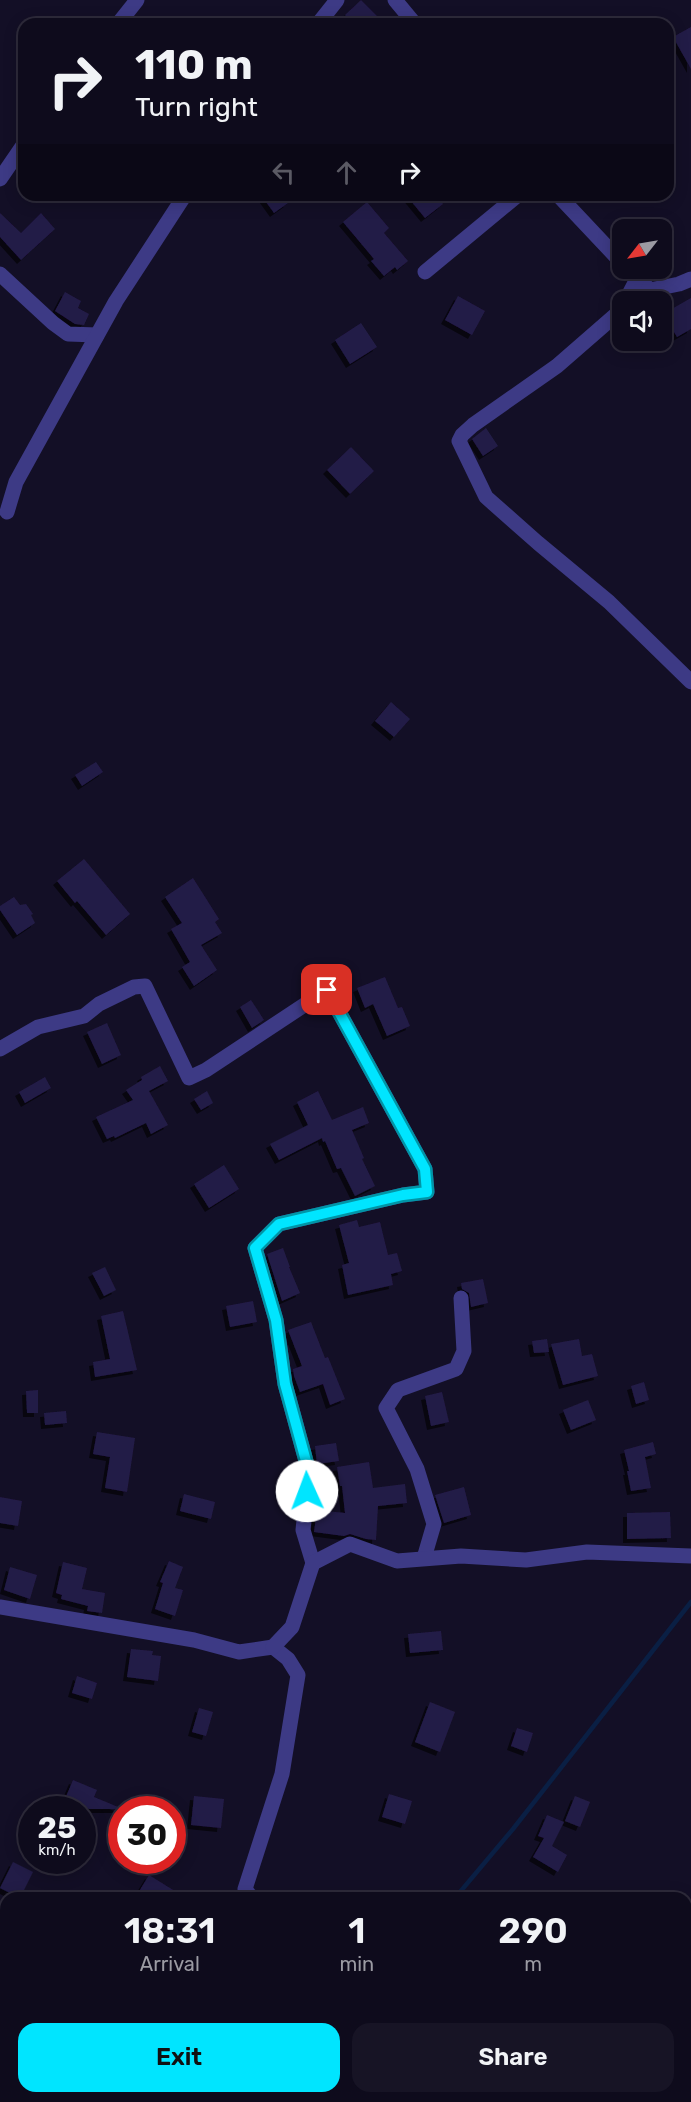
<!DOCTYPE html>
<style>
:root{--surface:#0e0b1c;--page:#171425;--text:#f1f3f6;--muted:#9b9ba3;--line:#2e2b3b;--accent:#00e5ff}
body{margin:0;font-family:Rubik,sans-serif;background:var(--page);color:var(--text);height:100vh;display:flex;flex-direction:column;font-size:22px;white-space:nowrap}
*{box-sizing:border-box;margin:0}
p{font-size:20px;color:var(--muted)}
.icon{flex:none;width:33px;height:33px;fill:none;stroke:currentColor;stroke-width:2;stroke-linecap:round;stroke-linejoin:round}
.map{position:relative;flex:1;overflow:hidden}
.panel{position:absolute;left:0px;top:1892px;width:692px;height:212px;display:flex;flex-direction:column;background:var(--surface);border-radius:18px 18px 0 0;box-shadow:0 3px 15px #0003,0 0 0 2px var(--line)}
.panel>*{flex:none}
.guide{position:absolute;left:18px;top:18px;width:656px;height:183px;border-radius:18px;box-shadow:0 3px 15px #0003,0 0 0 2px var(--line);background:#0e0b1c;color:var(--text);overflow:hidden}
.needle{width:39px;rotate:239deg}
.fabs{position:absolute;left:612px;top:219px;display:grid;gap:12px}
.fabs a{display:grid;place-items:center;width:60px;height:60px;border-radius:12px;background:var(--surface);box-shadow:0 3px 15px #0003,0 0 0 2px var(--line);font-size:30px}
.speed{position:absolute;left:18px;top:1796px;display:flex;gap:12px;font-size:30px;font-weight:700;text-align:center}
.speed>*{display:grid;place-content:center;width:78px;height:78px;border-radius:50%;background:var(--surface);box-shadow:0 3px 15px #0003,0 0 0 2px var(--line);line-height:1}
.speed small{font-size:15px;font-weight:400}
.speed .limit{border:9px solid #d22;background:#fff;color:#111}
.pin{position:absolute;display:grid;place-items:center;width:51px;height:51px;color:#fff;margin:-26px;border-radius:12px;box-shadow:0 3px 9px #0006}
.me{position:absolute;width:66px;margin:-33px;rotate:358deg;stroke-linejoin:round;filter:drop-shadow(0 0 4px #0008)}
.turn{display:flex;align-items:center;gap:21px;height:126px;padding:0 18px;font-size:27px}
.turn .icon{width:78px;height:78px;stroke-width:2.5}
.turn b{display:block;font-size:42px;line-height:51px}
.lanes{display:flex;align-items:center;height:57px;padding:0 18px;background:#0003;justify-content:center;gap:30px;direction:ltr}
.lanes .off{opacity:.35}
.eta{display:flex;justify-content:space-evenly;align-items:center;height:102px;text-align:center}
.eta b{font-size:36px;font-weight:600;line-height:42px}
.cta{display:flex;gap:12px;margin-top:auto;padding:12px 18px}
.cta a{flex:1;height:69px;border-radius:18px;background:var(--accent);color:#111;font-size:24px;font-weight:600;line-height:69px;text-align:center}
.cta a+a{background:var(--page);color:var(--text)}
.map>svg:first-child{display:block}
</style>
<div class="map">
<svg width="691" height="2102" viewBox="0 0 691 2102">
<defs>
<filter id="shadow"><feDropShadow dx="-4" dy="4" stdDeviation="0" flood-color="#0009"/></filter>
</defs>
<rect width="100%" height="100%" fill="#130f26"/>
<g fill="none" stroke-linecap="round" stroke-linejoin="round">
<!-- stream -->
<g stroke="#0a1f44" stroke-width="4.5">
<polyline points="455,1898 513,1829 691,1602"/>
<polyline points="326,2102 327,2097"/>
</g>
</g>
<!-- building -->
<g fill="#241b47" filter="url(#shadow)">
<polygon points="361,0 379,18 372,24 353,24 345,15"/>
<polygon points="691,27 691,69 673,37"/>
<polygon points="261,195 282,195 288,203 274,213"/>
<polygon points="406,195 437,195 443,204 425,218"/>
<polygon points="367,202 389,228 384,233 408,261 397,270 395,267 384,276 371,261 374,259 343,222"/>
<polygon points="0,213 21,233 41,213 55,229 21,260 0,237"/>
<polygon points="65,292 81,301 78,308 89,314 84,325 75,324 55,311"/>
<polygon points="458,296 485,311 472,335 445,320"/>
<polygon points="691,298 691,329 677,337 663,314"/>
<polygon points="361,323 377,347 350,364 335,340"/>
<polygon points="486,428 498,446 483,456 472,439"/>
<polygon points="351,447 374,471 350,494 327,470"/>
<polygon points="391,702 410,719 394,737 375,721"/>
<polygon points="96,762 103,772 82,786 75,775"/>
<polygon points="84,859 130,914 106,935 77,901 75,903 57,881"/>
<polygon points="193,878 219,919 215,922 222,933 201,945 217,970 194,986 182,967 190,962 171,929 182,923 165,897"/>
<polygon points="14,897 20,905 26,904 33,914 31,915 35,923 17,935 0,910 0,906"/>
<polygon points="385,977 398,1008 402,1007 410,1026 387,1036 373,1004 365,1008 357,988"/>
<polygon points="251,1000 264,1020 252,1028 240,1007"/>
<polygon points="107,1023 121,1055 102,1064 87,1032"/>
<polygon points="160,1066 168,1081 149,1091 168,1125 151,1134 146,1123 115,1138 114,1136 107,1139 96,1117 133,1100 126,1090 142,1080 141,1077"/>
<polygon points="45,1077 51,1088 25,1103 19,1092"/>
<polygon points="207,1091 213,1103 201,1110 194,1099"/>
<polygon points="318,1091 332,1120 363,1107 369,1123 352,1130 364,1158 362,1159 375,1186 355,1196 341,1168 337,1169 325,1141 323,1142 322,1138 279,1160 270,1144 308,1125 297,1102"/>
<polygon points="224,1165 239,1189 209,1208 194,1184"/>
<polygon points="357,1220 359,1227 380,1222 388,1255 397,1253 402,1271 391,1274 393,1285 348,1295 342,1265 349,1263 339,1225"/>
<polygon points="283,1248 290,1267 289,1267 300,1293 282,1301 267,1254"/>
<polygon points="105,1267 116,1290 104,1296 92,1273"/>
<polygon points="483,1279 488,1303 471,1307 469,1293 462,1289 461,1283"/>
<polygon points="253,1301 257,1322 230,1327 226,1306"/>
<polygon points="123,1311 137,1370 95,1377 93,1362 110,1359 101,1316"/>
<polygon points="311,1322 325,1358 328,1357 345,1399 330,1405 323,1384 300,1392 294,1376 293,1369 302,1366 288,1330"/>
<polygon points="547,1339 549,1352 534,1353 532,1341"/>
<polygon points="579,1339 582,1356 592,1354 598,1376 563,1385 551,1344"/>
<polygon points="644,1382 649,1400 636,1404 631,1386"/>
<polygon points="38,1390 38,1413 27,1413 26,1391"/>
<polygon points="442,1392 449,1422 431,1426 425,1396"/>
<polygon points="588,1400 596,1420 571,1430 563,1410"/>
<polygon points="66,1411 67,1423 45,1425 44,1413"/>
<polygon points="97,1432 135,1438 127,1492 105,1488 110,1457 93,1454"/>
<polygon points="653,1442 656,1454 645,1457 651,1488 631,1491 627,1471 629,1471 624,1450"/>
<polygon points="336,1443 339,1461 317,1464 315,1446"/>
<polygon points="369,1462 373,1488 405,1484 407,1503 378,1506 376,1540 366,1539 350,1534 344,1536 314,1532 317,1510 345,1513 342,1486 340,1486 337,1467"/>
<polygon points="464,1487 471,1515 444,1523 435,1495"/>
<polygon points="184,1494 215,1502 211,1519 180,1511"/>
<polygon points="0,1497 22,1501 18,1526 0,1523"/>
<polygon points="670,1512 671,1538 627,1539 627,1513"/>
<polygon points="169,1561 183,1567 175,1588 183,1590 175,1616 155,1609 163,1583 160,1582"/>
<polygon points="63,1562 87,1568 82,1589 105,1593 102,1613 87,1611 88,1606 61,1599 62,1595 56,1593"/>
<polygon points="10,1567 37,1575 30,1599 4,1590"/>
<polygon points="441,1631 443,1650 410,1653 408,1634"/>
<polygon points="131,1649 153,1651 152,1655 161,1656 158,1681 127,1677"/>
<polygon points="77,1676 97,1683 92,1699 72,1693"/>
<polygon points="430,1702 455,1712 440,1752 415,1742"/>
<polygon points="199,1708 213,1712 206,1736 192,1732"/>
<polygon points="517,1728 533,1733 527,1752 511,1746"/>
<polygon points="73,1780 97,1790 94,1797 123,1809 89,1809 65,1799"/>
<polygon points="389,1794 412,1801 405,1824 382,1817"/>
<polygon points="194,1796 224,1799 221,1828 191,1825"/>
<polygon points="575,1796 590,1802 580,1827 565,1821"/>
<polygon points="547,1815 564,1822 552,1846 567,1855 558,1872 533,1857 544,1838 538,1836"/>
<polygon points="13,1862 33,1872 20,1898 0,1888"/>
<polygon points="149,1875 186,1898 135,1898"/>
</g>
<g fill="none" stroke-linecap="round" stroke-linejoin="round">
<!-- minor -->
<g stroke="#3d3a85" stroke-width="15">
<polyline points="395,0 415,24"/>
<polyline points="118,24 137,0"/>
<polyline points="318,24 337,0"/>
<polyline points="0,179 24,144"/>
<polyline points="558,195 622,263"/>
<polyline points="627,268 650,290 679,284 691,279"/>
<polyline points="425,272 518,195"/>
<polyline points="0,274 53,323 68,334 97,335"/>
<polyline points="625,302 637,279"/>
<polyline points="622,306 619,312 557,366 473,425 462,435 459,441 486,497 538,543 609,602 691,682"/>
<polyline points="7,512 16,482 116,301 185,195"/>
<polyline points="0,1049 38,1027 84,1016 99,1004 134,987 145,986 189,1078 206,1070 327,990 425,1169 427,1192 403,1195 279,1224 255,1248 276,1320 285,1384 309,1472 303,1530 313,1563"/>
<polyline points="424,1558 434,1524 417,1469 386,1408 398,1390 456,1369 464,1351 461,1298"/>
<polyline points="0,1607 194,1640 239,1652 273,1647 288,1659 298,1675 282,1774 245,1889 252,1898"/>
<polyline points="273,1647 292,1627 313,1563 350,1544 397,1561 461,1556 526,1560 587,1552 691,1556"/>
<polyline points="0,1918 6,1922"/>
<polyline points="0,2095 6,2092"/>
</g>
</g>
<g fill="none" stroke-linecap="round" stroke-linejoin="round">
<defs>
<polyline id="route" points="307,1491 309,1472 285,1384 276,1320 255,1248 279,1224 403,1195 427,1192 425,1169 327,990"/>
</defs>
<!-- route casing -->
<use href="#route" stroke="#0095a6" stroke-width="15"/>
<!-- route -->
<use href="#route" stroke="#00e5ff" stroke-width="10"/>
</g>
</svg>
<div class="fabs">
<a><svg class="needle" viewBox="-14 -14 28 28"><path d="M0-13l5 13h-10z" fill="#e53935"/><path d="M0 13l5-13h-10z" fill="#9b9ba3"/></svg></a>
<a><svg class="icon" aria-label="sound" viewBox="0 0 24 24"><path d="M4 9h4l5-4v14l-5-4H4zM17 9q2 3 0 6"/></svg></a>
</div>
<div class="speed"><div>25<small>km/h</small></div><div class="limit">30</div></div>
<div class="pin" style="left:327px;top:990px;background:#d93025"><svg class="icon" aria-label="arrive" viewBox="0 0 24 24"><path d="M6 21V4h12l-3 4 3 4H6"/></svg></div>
<svg class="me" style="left:307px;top:1491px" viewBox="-20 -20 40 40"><circle r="19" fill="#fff"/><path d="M0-13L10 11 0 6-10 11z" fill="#00e5ff"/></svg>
<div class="guide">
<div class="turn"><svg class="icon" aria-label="right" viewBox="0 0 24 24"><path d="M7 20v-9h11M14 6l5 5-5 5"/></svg><div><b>110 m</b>Turn right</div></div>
<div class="lanes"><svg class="icon off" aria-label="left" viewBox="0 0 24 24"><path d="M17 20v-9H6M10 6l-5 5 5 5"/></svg><svg class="icon off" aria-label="ahead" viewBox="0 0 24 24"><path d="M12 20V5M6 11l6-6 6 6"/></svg><svg class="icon" aria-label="right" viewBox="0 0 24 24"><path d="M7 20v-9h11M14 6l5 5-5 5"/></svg></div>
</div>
<section class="panel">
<div class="eta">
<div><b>18:31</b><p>Arrival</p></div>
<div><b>1</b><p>min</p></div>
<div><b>290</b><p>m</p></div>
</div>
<div class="cta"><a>Exit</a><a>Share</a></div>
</section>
</div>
